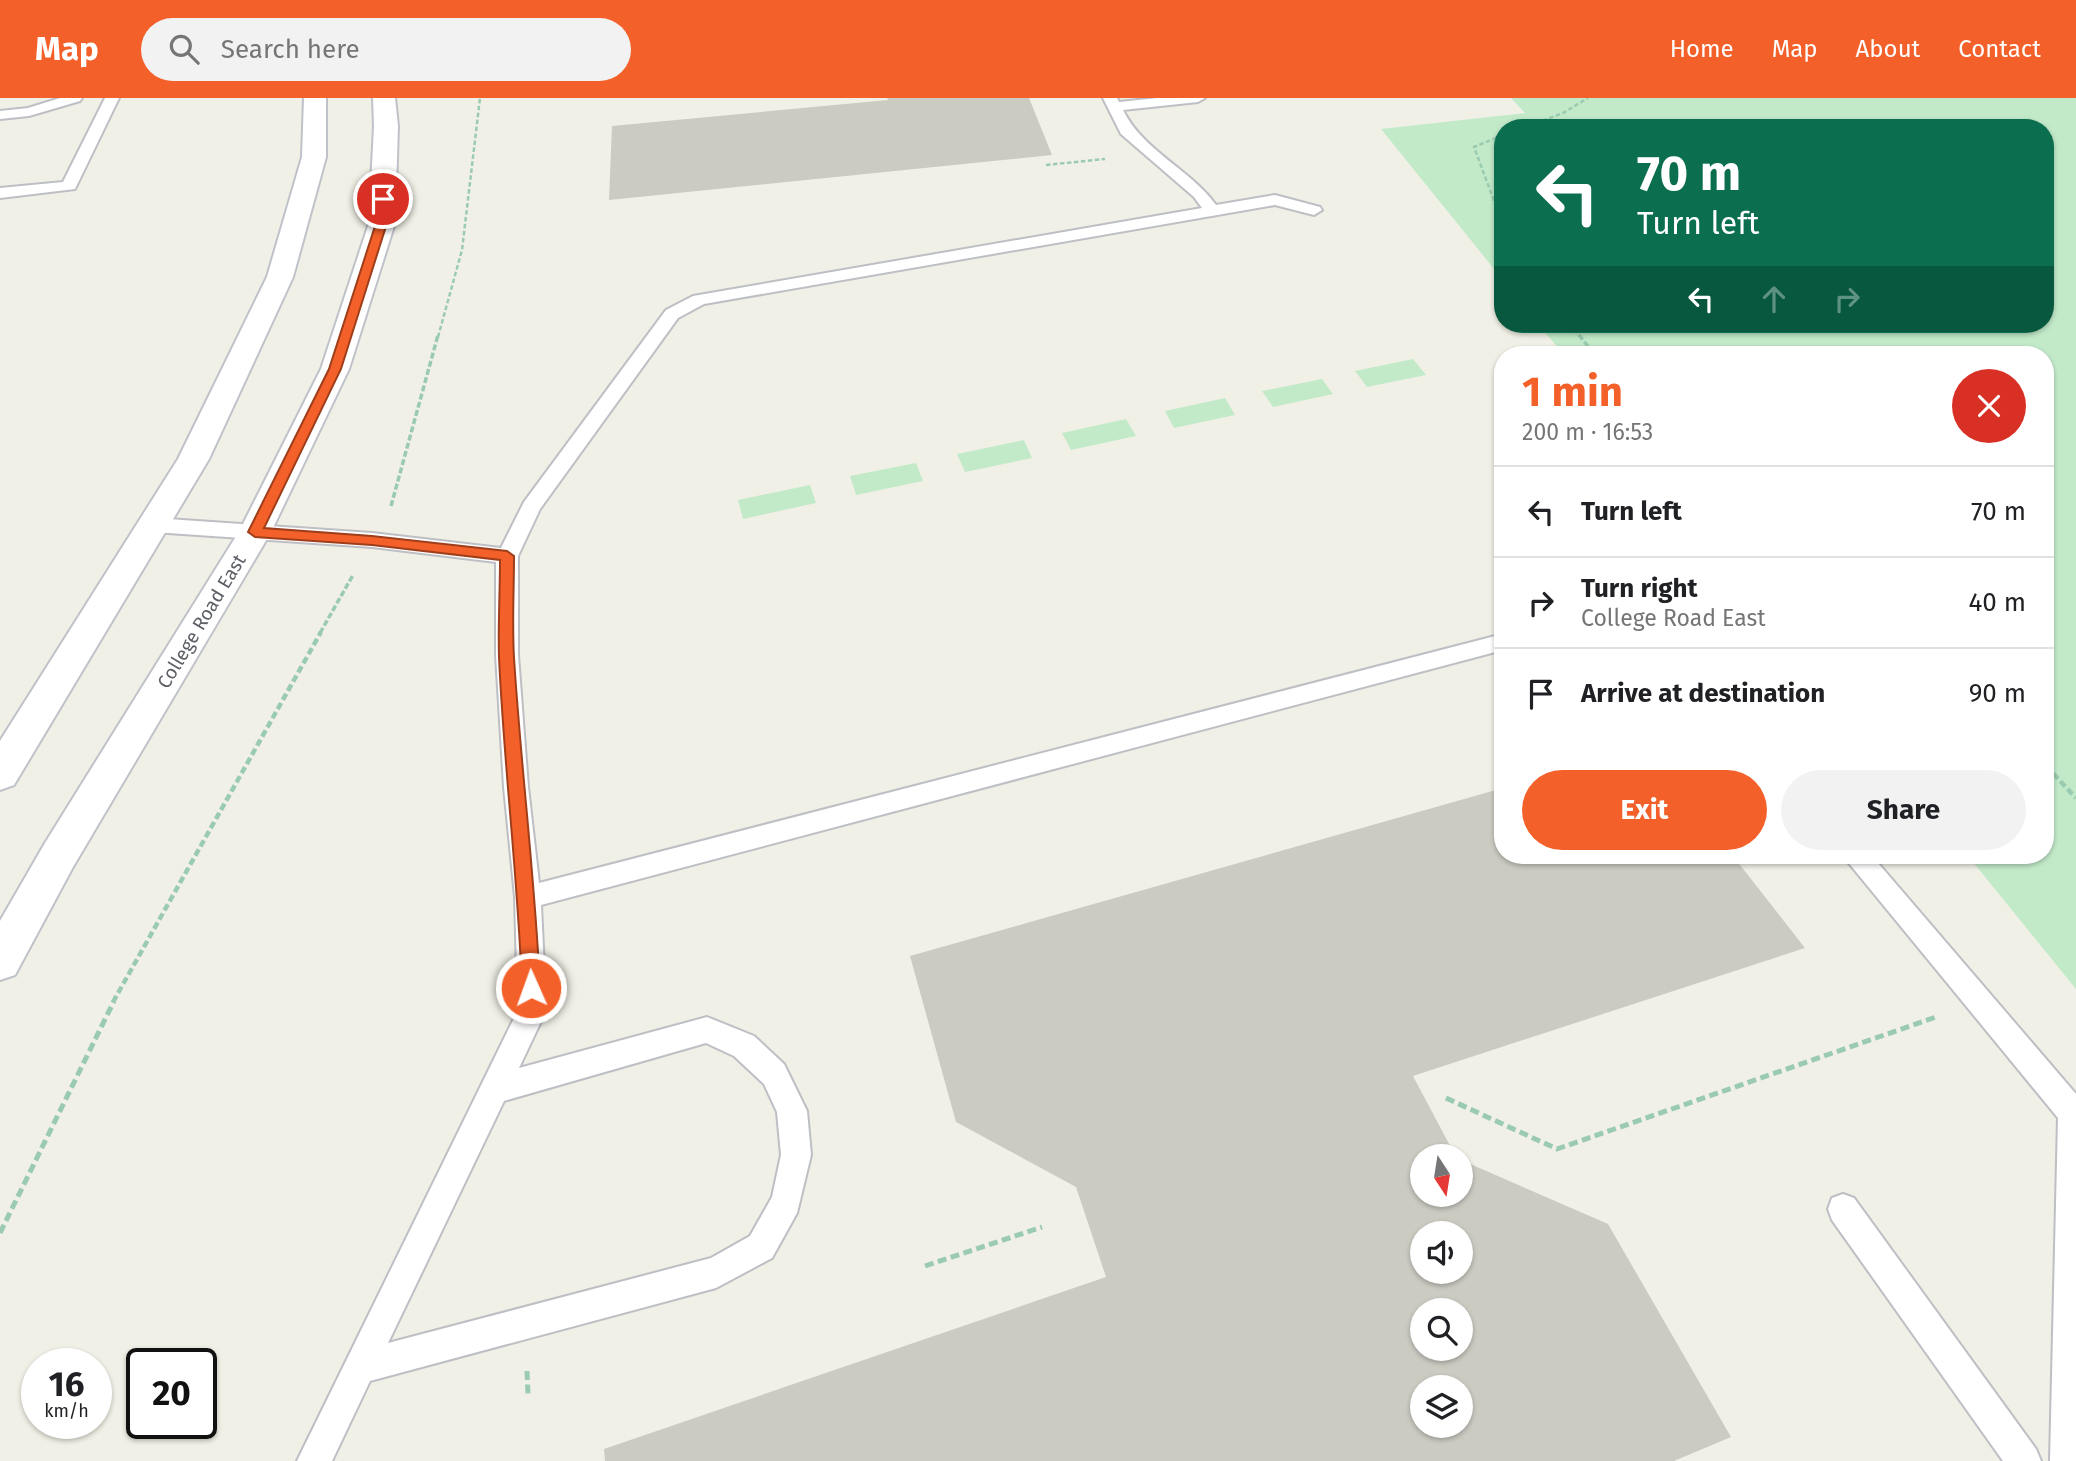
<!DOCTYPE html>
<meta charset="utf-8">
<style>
:root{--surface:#fff;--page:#f2f2f2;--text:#202124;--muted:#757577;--line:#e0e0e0;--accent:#f46029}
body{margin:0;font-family:"Fira Sans",sans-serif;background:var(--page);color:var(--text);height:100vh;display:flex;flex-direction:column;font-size:26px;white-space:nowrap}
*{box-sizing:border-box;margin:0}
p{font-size:23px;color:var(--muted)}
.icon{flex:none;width:38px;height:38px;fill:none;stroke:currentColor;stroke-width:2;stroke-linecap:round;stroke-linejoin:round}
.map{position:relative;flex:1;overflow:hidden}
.sheet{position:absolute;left:1494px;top:248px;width:560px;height:518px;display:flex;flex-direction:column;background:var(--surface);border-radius:28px;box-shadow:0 2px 5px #0004}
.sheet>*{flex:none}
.hud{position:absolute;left:1494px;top:21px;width:560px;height:214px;border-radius:28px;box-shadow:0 2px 5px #0004;background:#0b6e4f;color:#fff;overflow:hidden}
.needle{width:46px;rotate:168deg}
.buttons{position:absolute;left:1410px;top:1046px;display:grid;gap:14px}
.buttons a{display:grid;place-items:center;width:63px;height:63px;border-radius:50%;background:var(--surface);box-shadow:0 2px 5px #0004;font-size:35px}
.speed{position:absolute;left:21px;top:1250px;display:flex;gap:14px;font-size:35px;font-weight:700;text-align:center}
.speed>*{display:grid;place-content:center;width:91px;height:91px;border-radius:50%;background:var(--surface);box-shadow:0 2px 5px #0004;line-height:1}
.speed small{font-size:18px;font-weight:400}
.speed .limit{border:4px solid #111;border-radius:10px;background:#fff;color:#111}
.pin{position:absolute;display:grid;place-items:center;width:60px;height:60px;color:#fff;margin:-30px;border:4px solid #fff;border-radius:50%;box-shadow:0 2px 7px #0007}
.me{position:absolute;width:77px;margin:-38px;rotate:358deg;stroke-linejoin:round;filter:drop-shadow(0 0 5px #0008)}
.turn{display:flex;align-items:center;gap:24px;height:147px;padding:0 28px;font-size:32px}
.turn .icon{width:91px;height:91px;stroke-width:2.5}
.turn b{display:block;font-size:49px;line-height:60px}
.lanes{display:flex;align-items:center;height:66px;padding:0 28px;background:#0003;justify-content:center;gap:35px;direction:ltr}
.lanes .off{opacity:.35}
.round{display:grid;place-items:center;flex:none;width:74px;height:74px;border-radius:37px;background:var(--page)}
.overview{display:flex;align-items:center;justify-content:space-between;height:119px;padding:0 28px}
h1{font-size:42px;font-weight:700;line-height:52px;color:var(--accent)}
.button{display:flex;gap:14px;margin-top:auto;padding:14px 28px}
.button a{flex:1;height:80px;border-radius:42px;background:var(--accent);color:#fff;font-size:28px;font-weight:700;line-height:80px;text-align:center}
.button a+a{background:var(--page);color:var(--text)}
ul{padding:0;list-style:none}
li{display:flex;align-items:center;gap:21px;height:91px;padding:0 28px;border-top:2px solid var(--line)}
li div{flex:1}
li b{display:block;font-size:26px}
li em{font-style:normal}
header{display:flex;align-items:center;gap:42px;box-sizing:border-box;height:98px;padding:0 35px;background:var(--accent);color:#fff}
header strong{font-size:33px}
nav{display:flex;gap:38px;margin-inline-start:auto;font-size:24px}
.search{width:490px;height:63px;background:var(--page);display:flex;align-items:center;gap:18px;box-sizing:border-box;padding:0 24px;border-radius:38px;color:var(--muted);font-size:26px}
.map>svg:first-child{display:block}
</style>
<header>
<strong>Map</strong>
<div class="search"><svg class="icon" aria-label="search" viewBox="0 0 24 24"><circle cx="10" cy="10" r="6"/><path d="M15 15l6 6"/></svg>Search here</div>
<nav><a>Home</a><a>Map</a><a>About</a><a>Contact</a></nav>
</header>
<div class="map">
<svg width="2076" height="1363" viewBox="0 0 2076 1363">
<rect width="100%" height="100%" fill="#f1f0e6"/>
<!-- green -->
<g fill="#c2eac9">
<polygon points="1511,0 2076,0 2076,891 1968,758 2046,758 2046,257 1564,257 1538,226 2046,226 2046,30 1503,30 1503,182 1381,31 1525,15"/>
<polygon points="1413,261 1426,277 1367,289 1355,273"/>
<polygon points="1322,281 1333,296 1273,309 1262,293"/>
<polygon points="1225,300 1235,317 1174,330 1165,313"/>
<polygon points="1126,321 1136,338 1071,352 1062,335"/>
<polygon points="1024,342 1032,360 965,374 957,356"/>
<polygon points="916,365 923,383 856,397 850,378"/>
<polygon points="810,387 816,405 743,421 738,402"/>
</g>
<!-- building -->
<g fill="#cccbc2" fill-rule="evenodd">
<polygon points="887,0 1029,0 1052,57 609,102 612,28 888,2"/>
<path d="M1503,690V758H1733L1805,850L1413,978L1456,1059H1423V1097H1461V1062L1608,1126L1731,1339L1674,1363H605L604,1351L1106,1179L1076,1089L956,1024L910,858ZM1423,1136H1461V1174H1423ZM1423,1213H1461V1251H1423ZM1423,1290H1461V1328H1423Z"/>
</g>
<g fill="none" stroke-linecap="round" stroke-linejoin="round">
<defs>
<g id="lane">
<polygon points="60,0 82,0 80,3 29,18 0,21 0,13 28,10"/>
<polygon points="105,0 119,0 75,91 0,100 0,90 63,84"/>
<path d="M1103,0H1117L1119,4L1157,0H1205L1198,4L1123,12C1143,53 1190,71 1216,107L1275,97L1320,109L1322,112L1314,117L1275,107L704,206L678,220L540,411L518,458V557L528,689L539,785L1503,536V552L541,807L546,913L519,970L707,919L754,938L784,966L807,1013L811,1057L797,1115L772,1160L716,1190L370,1283L332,1363H297L518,912L515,799L504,689L496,557V464L372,449L153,434L146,432L143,427L146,422L153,420L372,435L501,450L524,404L666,212L693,198L1202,110L1194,99L1121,36ZM706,945L734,958L764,986L777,1014L781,1057L772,1099L750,1138L711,1160L388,1245L504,1003Z"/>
<polygon points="1843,758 1872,758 2076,996 2076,1363 2050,1363 2058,1020"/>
<polygon points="1843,1096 1854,1100 2036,1351 2041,1363 2003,1363 1832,1122 1828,1111 1832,1100"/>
</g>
<g id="secondary">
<polygon points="304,0 326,0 326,59 293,179 209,361 14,687 0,692 0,643 178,361 267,179 302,59"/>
<polygon points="373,0 395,0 398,28 395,125 349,271 271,434 73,769 15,877 0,882 0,823 45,745 240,432 321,271 369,125 374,28"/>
</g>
</defs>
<!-- lane casing -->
<use href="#lane" stroke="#bebfc5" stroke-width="4"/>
<!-- secondary casing -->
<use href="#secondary" stroke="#c0c2ca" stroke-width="4"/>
<!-- path-far3 -->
<g stroke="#9acbb1" stroke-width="2.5" stroke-dasharray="4.5 2.5" stroke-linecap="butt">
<polyline points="1523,30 1563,15 1588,0"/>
<polyline points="1503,37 1474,49 1503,127"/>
<polyline points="1046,67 1105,61"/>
<polyline points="1570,226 1580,239"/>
<polyline points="438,239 462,152 480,0"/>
</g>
<!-- path-far2 -->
<g stroke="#9acbb1" stroke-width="3.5" stroke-dasharray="6 2.5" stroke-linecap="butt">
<polyline points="1579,237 1595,257"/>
<polyline points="391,408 438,237"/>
<polyline points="320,535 353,477"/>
</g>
<!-- path-far1 -->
<g stroke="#9acbb1" stroke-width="4.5" stroke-dasharray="7 3.5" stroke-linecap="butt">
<polyline points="2046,668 2076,700"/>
<polyline points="113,904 321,534"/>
</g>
<!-- path -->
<g stroke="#9acbb1" stroke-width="5" stroke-dasharray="9 4.5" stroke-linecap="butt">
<polyline points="1446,1000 1557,1051 1936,919"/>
<polyline points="0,1135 114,903"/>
<polyline points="925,1168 1042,1129"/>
<polyline points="527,1273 528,1296"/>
</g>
<!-- lane -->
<use href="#lane" fill="#fff" fill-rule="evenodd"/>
<!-- secondary -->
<use href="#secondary" fill="#fff" fill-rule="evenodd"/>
</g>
<!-- route -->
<path fill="#f46029" stroke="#9f3e1b" stroke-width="2" d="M379,99L388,101L387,125L341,271L264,430L372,438L507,453L514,458C514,492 512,526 514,560C521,670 535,780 540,890L538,896L531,899L525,896L522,890C518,779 504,670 499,559C498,527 500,494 500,462L372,447L255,439L248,434L329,271L376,125Z"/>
<g text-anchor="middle" stroke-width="5" stroke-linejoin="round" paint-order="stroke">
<!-- street labels -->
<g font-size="19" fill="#5e6067" stroke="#fff">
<text transform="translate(201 523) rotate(-59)" y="7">College Road East</text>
</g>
</g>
</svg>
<div class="buttons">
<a><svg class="needle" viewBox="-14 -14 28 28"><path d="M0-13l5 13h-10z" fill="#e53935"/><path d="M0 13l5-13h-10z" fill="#757577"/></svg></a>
<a><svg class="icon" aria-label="sound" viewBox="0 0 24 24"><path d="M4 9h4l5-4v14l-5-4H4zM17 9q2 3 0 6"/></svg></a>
<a><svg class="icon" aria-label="search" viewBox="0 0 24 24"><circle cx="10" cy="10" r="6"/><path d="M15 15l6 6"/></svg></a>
<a><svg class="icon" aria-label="layers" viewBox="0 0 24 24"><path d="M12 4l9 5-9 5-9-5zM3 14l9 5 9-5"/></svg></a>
</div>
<div class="speed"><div>16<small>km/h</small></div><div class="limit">20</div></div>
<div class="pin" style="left:383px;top:101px;background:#d93025"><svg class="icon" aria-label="arrive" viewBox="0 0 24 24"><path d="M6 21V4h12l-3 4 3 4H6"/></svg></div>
<svg class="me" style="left:531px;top:890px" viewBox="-20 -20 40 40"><circle r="17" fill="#f46029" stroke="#fff" stroke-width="3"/><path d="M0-11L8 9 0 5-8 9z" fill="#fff"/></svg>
<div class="hud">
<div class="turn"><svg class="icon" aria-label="left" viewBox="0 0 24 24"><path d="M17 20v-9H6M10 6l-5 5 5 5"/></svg><div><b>70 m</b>Turn left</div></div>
<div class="lanes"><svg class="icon" aria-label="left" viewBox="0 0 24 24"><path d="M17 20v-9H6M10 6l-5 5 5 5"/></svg><svg class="icon off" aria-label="ahead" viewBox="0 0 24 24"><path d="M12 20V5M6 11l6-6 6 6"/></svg><svg class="icon off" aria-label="right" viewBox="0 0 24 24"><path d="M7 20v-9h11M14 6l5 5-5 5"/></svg></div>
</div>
<section class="sheet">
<div class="overview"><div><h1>1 min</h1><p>200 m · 16:53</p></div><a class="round" style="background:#d93025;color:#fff"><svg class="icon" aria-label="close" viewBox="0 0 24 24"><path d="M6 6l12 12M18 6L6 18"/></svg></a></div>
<ul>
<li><svg class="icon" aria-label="left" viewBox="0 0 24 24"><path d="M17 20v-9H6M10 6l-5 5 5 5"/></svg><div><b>Turn left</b></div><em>70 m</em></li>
<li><svg class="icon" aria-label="right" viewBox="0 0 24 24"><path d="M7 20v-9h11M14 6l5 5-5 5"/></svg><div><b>Turn right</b><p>College Road East</p></div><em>40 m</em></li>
<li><svg class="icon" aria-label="arrive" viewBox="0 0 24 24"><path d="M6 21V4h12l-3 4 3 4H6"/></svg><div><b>Arrive at destination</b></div><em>90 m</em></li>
</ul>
<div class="button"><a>Exit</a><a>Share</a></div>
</section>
</div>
